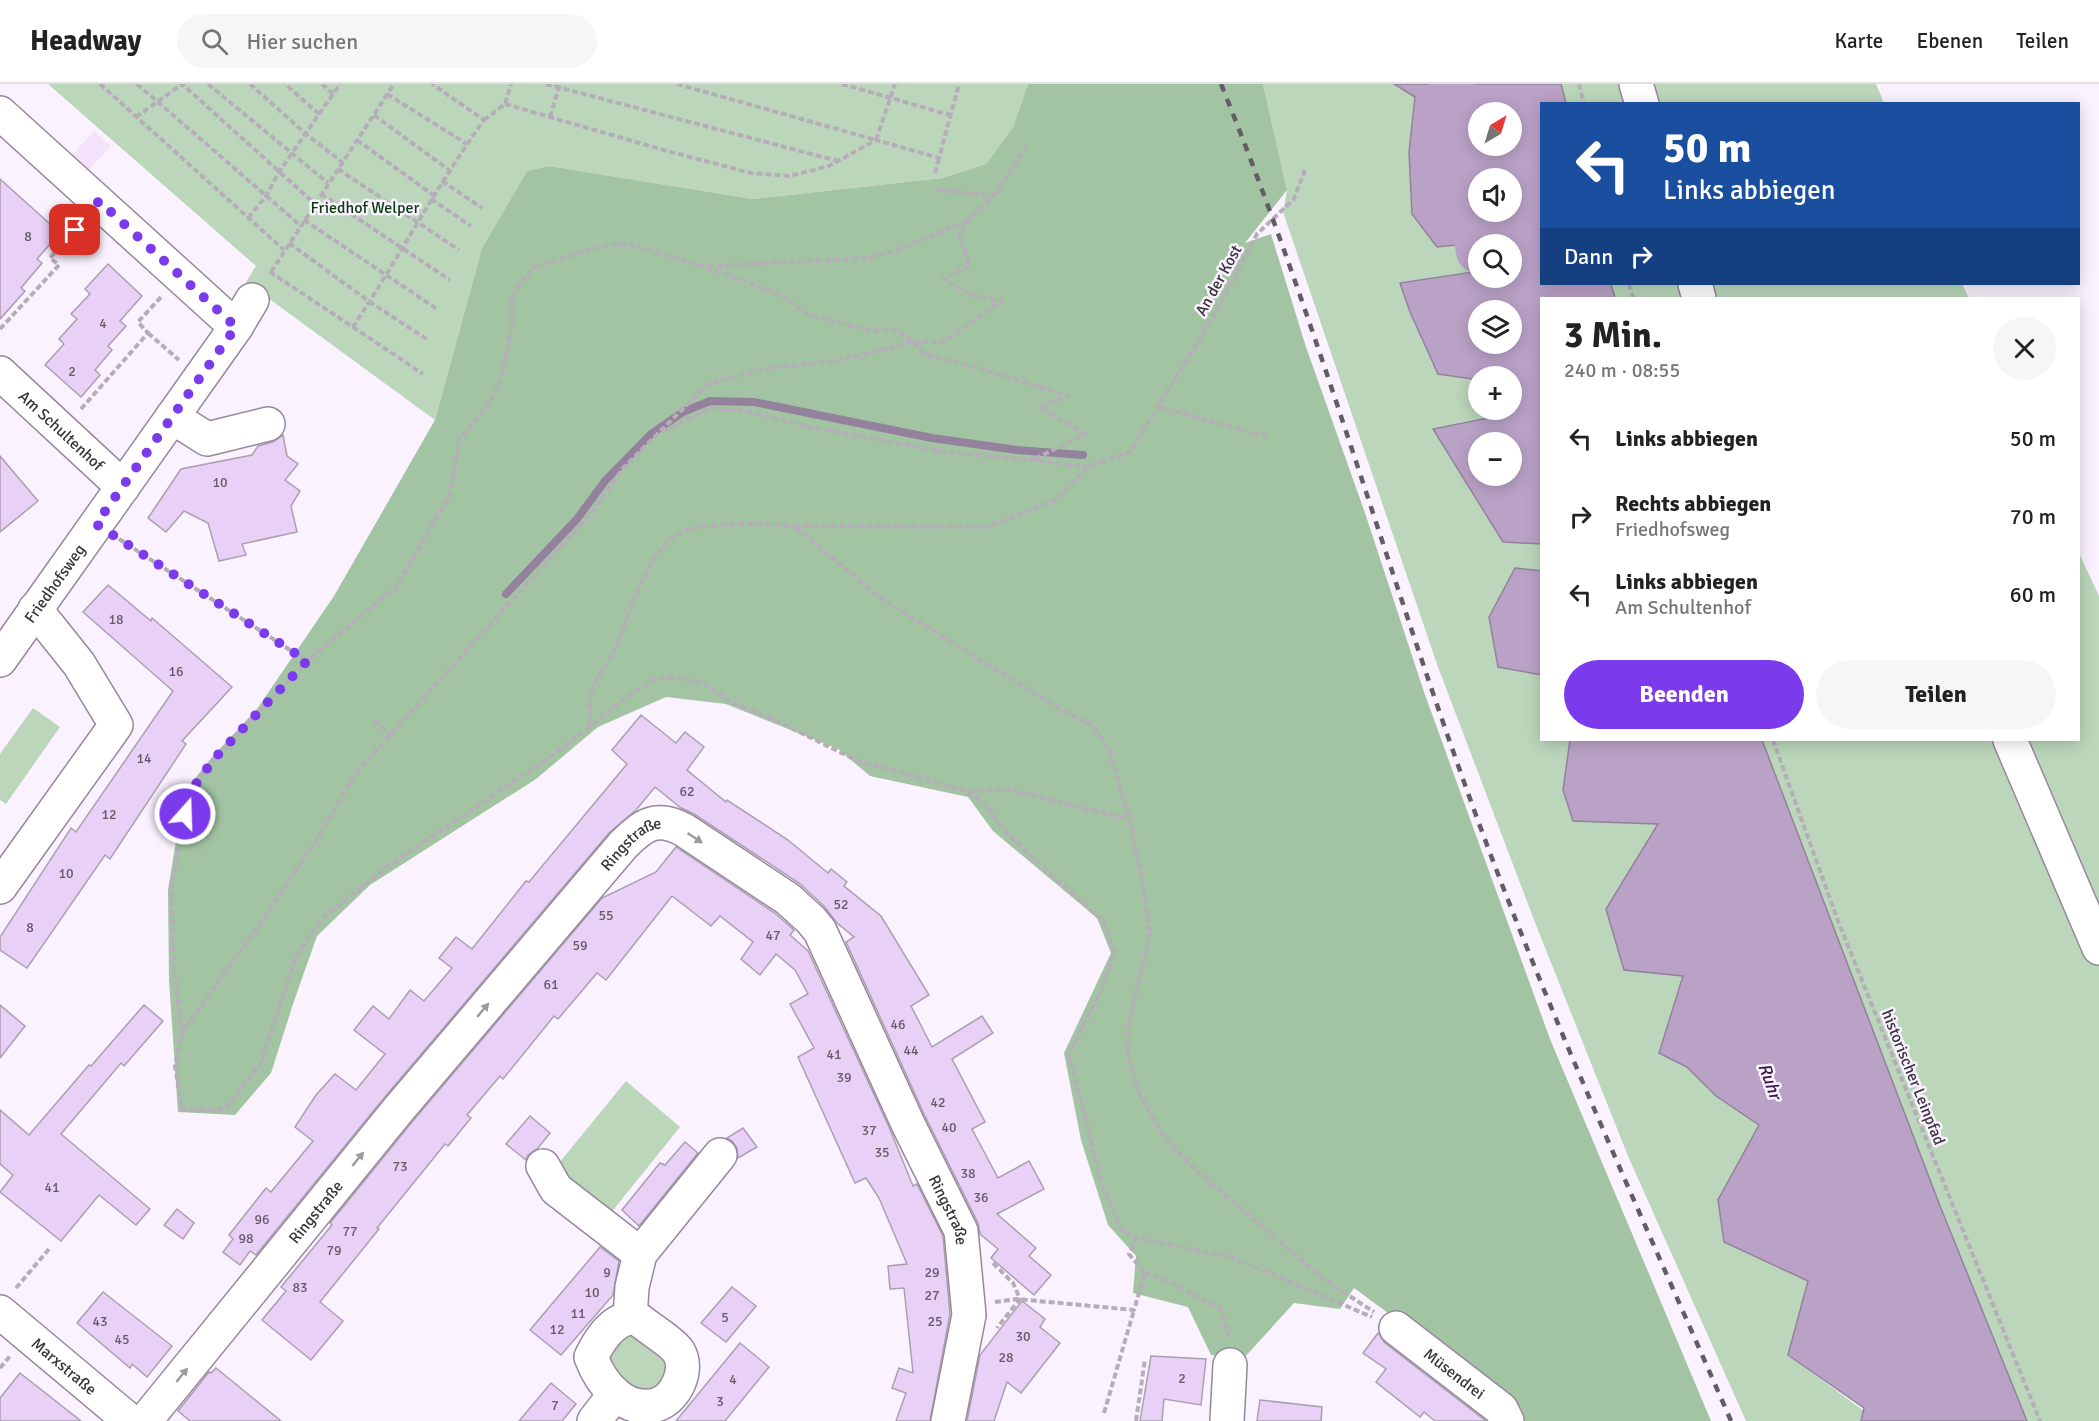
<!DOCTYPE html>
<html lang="de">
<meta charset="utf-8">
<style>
:root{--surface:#fff;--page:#f6f6f6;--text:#222;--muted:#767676;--line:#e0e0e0;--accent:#7c3aed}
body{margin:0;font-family:Signika,sans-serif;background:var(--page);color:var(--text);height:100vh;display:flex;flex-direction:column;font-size:22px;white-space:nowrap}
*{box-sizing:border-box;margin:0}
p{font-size:20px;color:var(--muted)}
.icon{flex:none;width:33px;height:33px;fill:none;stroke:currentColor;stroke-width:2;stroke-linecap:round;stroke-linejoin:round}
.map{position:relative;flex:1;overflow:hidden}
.panel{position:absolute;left:1540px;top:213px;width:540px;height:444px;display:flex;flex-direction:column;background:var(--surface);border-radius:0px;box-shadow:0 3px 15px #0003}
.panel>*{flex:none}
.hud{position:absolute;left:1540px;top:18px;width:540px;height:183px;border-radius:0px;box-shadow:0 3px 15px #0003;background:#1a4fa0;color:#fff;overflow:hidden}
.needle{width:39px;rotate:38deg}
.fabs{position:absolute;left:1468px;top:18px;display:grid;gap:12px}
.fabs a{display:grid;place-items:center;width:54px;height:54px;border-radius:50%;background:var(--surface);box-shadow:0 3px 15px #0003;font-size:30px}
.pin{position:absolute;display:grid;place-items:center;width:51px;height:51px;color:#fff;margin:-26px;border-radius:12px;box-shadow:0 3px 9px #0006}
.me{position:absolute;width:66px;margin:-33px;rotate:20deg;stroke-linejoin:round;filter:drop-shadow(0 0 4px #0008)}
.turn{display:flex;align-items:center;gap:21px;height:126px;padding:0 24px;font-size:27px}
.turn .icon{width:78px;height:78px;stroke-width:2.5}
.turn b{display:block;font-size:42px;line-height:51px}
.then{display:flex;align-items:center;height:57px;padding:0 24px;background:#0003;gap:12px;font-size:22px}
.round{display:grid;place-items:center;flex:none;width:63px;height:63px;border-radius:32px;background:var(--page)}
.head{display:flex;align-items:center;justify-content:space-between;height:102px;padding:0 24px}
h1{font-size:36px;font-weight:700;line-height:45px}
.primary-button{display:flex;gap:12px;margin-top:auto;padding:12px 24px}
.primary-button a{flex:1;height:69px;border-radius:36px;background:var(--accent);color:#fff;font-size:24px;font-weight:700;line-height:69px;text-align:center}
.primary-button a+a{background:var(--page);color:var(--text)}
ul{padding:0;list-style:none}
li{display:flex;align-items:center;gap:18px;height:78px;padding:0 24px}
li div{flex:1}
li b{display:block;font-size:22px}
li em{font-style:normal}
header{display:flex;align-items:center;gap:36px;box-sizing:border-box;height:84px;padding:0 30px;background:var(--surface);border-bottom:2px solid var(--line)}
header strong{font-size:28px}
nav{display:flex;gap:33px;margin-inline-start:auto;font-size:21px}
.search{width:420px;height:54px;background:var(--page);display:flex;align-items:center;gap:15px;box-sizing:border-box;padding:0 21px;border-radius:33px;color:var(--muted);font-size:22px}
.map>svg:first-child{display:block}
</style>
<header>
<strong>Headway</strong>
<div class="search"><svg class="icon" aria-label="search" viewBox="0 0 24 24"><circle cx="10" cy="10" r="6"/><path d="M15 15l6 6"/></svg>Hier suchen</div>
<nav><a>Karte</a><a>Ebenen</a><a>Teilen</a></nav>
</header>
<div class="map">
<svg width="2099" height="1337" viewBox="0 0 2099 1337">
<rect width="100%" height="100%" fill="#faf2fe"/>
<!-- built -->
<polygon fill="#f4e2fd" points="94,47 111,62 82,93 66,78"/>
<!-- green -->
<g fill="#bbd6bb">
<polygon points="48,0 1028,0 1013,43 986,80 942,94 753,115 549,82 527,87 482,164 435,336 246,198 256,182"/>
<polygon points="1263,0 1394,0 1415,13 1409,68 1412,130 1437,163 1487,158 1487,160 1479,160 1479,187 1401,199 1438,290 1479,296 1479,326 1512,326 1513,330 1433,346 1503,458 1542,460 1542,487 1515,484 1498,583 1542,591 1542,656 1570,656 1563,706 1659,739 1606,825 1683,892 1659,969 1687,983 1716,1012 1759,1041 1719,1116 1724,1158 1808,1197 1788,1271 1864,1327 1861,1337 1746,1337 1628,1072 1536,841 1438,583 1283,128 1287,106"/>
<polygon points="1561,0 1876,0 1884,19 1566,19"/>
<polygon points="1611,200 1962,200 1969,214 1615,214"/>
<polygon points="2079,469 2099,512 2099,1337 2027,1337 1940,1122 1762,656 2079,656"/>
<polygon points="33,624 60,643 6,720 0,716 0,670"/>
<polygon points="626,997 680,1043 610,1130 555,1084"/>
<polygon points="628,1247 672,1277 656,1310 620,1299 605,1267"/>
</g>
<!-- forest -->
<polygon fill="#a3c4a3" points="1028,0 1263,0 1287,106 1245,159 1271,150 1306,263 1365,429 1424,608 1550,955 1711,1337 1514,1337 1497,1309 1354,1204 1340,1225 1294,1219 1243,1275 1211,1271 1188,1223 1133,1209 1136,1172 1108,1141 1081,1056 1064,969 1111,869 1097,834 993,747 968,713 870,692 838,665 726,620 666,613 598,643 536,695 370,801 317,852 293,920 271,989 235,1031 178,1028 169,896 168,806 184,708 213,672 257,625 334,512 435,336 482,164 527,87 549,82 753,115 942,94 986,80 1013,43"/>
<!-- water -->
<g fill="#baa2c7" stroke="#93819d" stroke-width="1.5" fill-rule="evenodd">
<path d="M1394,0H1561L1566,19L1542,20V200H1611L1615,214H1542V460L1503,458L1433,345L1514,329L1512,292H1479V296L1438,290L1410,228L1400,199L1479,187V194H1512V160H1487L1486,158L1437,163L1412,130L1409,68L1415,13ZM1479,28H1512V62H1479ZM1479,94H1512V128H1479ZM1479,226H1512V260H1479ZM1479,358H1512V392H1479Z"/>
<polygon points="1515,484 1542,487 1542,591 1498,583 1489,533"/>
<polygon points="1570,656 1762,656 1940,1122 2027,1337 1861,1337 1864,1324 1788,1271 1808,1197 1724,1158 1718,1116 1759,1041 1716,1012 1687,983 1659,969 1683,892 1624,886 1606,825 1658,740 1573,737 1563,706"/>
</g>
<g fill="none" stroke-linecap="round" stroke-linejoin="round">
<!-- stream -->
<polyline stroke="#93819d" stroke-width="8" points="506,510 577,435 605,397 651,350 683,328 710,317 754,318 932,354 1017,366 1083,371"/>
<!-- river -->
<g stroke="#baa2c7" stroke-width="46">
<polyline points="1451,0 1479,167"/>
<polyline points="1512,323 1542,399"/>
</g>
</g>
<!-- building -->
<g fill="#e9d0f6" stroke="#ab9fb1" stroke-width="1.5">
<polygon points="0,95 60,149 37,175 42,179 21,204 25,207 0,235"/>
<polygon points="108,180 142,212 120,237 126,242 108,262 112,266 95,286 100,291 81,313 45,281 64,260 59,255 77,235 71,230 90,210 85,205"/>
<polygon points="283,351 287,372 298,380 285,396 300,407 291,422 297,448 242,460 246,471 219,477 208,439 184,427 166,448 148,434 181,385 252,371 258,362 273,358"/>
<polygon points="0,372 38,417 0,448"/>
<polygon points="108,501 151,537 152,534 232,603 182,657 186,660 110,775 105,771 27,884 0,866 0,853 71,744 76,748 173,607 83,528"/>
<polygon points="641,631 676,659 685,648 704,663 687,686 726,718 727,716 788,756 828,789 831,785 847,798 844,802 881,832 929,911 911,922 932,963 982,932 993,949 952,975 985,1038 972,1045 998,1094 1029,1077 1044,1105 997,1130 1036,1164 1029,1172 1051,1191 1034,1211 991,1174 998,1165 980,1150 978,1139 925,1032 846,858 854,853 837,839 824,822 799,799 694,730 681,724 655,703 636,726 609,749 384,1014 256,1171 250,1167 240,1181 223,1168 233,1155 229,1151 266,1104 271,1108 313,1057 295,1043 316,1011 335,990 356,1006 385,970 354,946 373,922 389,935 410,906 424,917 452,884 439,874 456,853 472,865 526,797 529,798 627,680 612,666"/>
<polygon points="676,763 776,830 794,846 790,851 808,867 889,1043 913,1102 917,1100 943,1152 950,1230 930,1337 896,1337 906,1309 892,1304 899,1284 913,1289 904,1204 890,1205 888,1182 907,1180 879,1114 866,1094 855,1099 798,973 814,964 790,920 808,910 795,886 776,870 760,891 741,875 753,858 720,832 711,842 672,812 606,896 597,889 558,935 554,932 503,995 500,992 467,1031 471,1034 448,1062 445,1060 377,1144 379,1145 320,1218 343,1237 311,1276 262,1236 286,1207 281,1203 332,1141 330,1139 412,1038 602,814 656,788"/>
<polygon points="0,921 25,942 0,974"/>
<polygon points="144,921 163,937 124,982 121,979 61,1050 150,1125 136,1141 99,1111 61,1157 0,1108 13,1091 0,1080 0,1026 29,1051 89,981 91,982"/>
<polygon points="530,1032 550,1049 538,1064 527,1072 526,1076 506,1060"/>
<polygon points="743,1044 757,1063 738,1074 737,1064 732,1057 727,1054"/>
<polygon points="685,1058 698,1069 639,1142 622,1126 660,1079 665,1081"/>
<polygon points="177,1125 194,1139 183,1155 164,1141"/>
<polygon points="600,1163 619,1177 613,1211 561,1271 530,1246"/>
<polygon points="732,1203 756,1222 726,1258 701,1239"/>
<polygon points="103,1208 172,1262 147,1293 132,1280 130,1284 77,1239"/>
<polygon points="1022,1217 1045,1235 1040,1243 1060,1259 1021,1309 1007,1298 994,1337 967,1337 980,1271"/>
<polygon points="1378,1249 1385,1259 1486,1337 1435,1337 1424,1328 1420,1333 1376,1298 1386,1285 1363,1269"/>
<polygon points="740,1259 769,1283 725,1337 676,1337"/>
<polygon points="1151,1272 1206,1275 1201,1321 1164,1315 1162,1337 1140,1337"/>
<polygon points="216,1284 281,1337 190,1337 178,1327 209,1288 211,1289"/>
<polygon points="20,1289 81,1337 0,1337 0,1314"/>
<polygon points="551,1299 576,1320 562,1337 519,1337"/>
<polygon points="1260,1316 1322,1323 1321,1337 1257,1337"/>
</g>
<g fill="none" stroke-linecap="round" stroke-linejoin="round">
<defs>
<g id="minor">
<polyline points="1636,0 1642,20"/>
<polyline points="0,29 236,243"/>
<polyline points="1695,200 1699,214"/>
<path id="s1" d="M0,289L123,403"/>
<polyline points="172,333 207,355 268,340"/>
<path id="s2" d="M0,576L236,243L252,216"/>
<polyline points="2010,656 2099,864"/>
<polyline points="0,803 116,641 79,580 35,525"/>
<polyline points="543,1082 556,1105 640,1170"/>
<path id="s3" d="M0,1228L130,1337"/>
<path d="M630,1234L638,1235C647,1243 672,1258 678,1267C690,1285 676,1315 656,1321C624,1329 601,1300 591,1273C599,1257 611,1237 630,1234Z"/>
<polyline points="630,1234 632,1203 640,1170 720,1071"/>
<path id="s4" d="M1396,1244L1501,1325L1507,1337"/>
<path id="s5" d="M145,1337L398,1026L623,761C643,741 656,731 684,746L788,815L811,836L820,847L908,1040L961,1147L969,1231L948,1337"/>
<polyline points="594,1337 615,1310"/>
<polyline points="1227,1337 1230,1281"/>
</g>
</defs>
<!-- minor casing -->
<use href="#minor" stroke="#95899b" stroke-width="36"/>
<!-- path -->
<g stroke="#b5aeb8" stroke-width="4" stroke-dasharray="6 3" stroke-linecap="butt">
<polyline points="100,0 284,166"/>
<polyline points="137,0 301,142"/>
<polyline points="208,0 328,99"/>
<polyline points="250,0 306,50 342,78"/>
<polyline points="322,0 333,10"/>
<polyline points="546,0 838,77"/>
<polyline points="677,0 876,56 895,0"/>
<polyline points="842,0 950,31"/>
<polyline points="1579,0 1584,20"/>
<polyline points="387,10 467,60"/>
<polyline points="505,20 667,67 751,89 789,92 829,82 876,56 939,74 959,0"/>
<polyline points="319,30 340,0"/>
<polyline points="374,31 449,86"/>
<polyline points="136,33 182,0 315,120"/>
<polyline points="550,33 560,0"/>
<polyline points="484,36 505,20 511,0"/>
<polyline points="357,56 433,111"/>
<polyline points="338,85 459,166"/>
<polyline points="935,89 939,74"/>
<polyline points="442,97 482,124"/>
<polyline points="321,110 450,196"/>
<polyline points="994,112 1029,59"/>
<polyline points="431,115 471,142"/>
<polyline points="248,134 266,112 279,88 319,30 285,0"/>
<polyline points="304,136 437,225"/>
<polyline points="289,159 370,218 428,256"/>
<polyline points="708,182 869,174 905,163 967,137"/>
<path d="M270,188L353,243C398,175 436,103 484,36L432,0"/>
<polyline points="271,188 394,0"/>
<polyline points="1629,200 1633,214"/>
<polyline points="353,243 423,290"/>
<polyline points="0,245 59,181 50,174 81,139"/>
<polyline points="148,249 179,276"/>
<polyline points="913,258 942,258 1002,217 971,211 943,195 970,182 959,150 967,137 994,112 933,105"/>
<polyline points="914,259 924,270 982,285 1068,312 1040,323 1085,350 1033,376"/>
<polyline points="1157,323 1266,352"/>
<polyline points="81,325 148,249 138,238 162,212"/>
<polyline points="662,348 710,324 749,327 805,342 945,368 1033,376 1087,383 1130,368 1216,228 1257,150 1294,115 1305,86"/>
<polyline points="1087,383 1056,416 987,443 794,442 882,515 1060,625 1094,642 1108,665 1116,688 1129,735 1142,795 1150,850 1129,938 1128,972 1139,1010 1164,1053 1198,1088 1325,1196 1374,1228"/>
<polyline points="119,455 307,577"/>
<polyline points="374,637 391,651"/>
<path d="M589,643C590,632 589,618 592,607C596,593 608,580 614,567C630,532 643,473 676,451C698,436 767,440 794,442"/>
<polyline points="1773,656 1838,837 2040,1337"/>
<polyline points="967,708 985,719 1003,745 1027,769 1103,837 1115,868 1100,909 1069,970 1102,1100 1122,1147 1137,1154 1234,1174 1372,1233"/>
<polyline points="182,948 175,895 171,806 188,711 214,676 307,577 396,503 450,411 459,356 488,321 499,301 513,237 511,218 520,200 533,184 595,164 624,159 706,183 780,210 807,230 872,247 896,245 913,258 830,278 768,284 708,300 623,384 593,427 354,691 319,752 260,840 182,948 175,982 182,1026 226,1025 261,978 296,872 321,836 384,785 557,668 633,608 654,596 673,593 705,600 726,615 785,641 856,676 967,707 1010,706 1129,735"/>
<polyline points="993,1179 1013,1199 1020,1215 997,1244"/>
<polyline points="1145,1189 1169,1197 1220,1224 1229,1253"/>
<polyline points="16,1204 49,1165"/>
<polyline points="995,1218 1017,1215 1134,1226 1145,1189 1129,1170 1137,1154"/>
<polyline points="0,1284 10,1272"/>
<polyline points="1104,1329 1134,1226"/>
<polyline points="1136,1337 1145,1275"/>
</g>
<!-- minor -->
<use href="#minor" stroke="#fff" stroke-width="33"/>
<!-- rail -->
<path stroke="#625c64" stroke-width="4.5" stroke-dasharray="8 8" stroke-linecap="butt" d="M1221,0C1322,249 1393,509 1487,761C1560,956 1648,1146 1731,1337"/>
</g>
<!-- one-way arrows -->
<defs><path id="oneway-solid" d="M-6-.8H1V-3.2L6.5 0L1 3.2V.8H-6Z" transform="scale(1.5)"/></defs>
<g fill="#9c999c">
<use href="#oneway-solid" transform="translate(695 754) rotate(34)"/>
<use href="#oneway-solid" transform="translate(483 926) rotate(-50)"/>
<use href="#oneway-solid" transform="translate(358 1075) rotate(-51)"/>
<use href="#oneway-solid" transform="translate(182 1291) rotate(-51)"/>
</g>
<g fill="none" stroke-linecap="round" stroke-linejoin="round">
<!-- route -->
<polyline stroke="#7c3aed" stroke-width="10" stroke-dasharray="0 18" points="75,146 99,117 236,243 96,440 307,577 214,675 188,711 185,730"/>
</g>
<g text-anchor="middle" stroke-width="5" stroke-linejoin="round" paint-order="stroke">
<!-- number labels -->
<g font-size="14" fill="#645a69">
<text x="28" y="157">8</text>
<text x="103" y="244">4</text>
<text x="72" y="292">2</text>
<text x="220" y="403">10</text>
<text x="116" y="540">18</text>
<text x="176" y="592">16</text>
<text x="144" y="679">14</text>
<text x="687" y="712">62</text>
<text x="109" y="735">12</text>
<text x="66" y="794">10</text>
<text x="841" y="825">52</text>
<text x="606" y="836">55</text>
<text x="30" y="848">8</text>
<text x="773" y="856">47</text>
<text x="580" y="866">59</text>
<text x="551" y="905">61</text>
<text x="898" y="945">46</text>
<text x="911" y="971">44</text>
<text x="834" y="975">41</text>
<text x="844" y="998">39</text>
<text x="938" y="1023">42</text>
<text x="949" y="1048">40</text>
<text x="869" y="1051">37</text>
<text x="882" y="1073">35</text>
<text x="400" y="1087">73</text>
<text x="968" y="1094">38</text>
<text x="52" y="1108">41</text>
<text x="981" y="1118">36</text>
<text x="262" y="1140">96</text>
<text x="350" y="1152">77</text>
<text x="246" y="1159">98</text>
<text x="334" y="1171">79</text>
<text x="607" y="1193">9</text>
<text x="932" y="1193">29</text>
<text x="300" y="1208">83</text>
<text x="592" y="1213">10</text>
<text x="932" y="1216">27</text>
<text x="578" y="1234">11</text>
<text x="725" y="1238">5</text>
<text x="100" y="1242">43</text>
<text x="935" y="1242">25</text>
<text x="557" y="1250">12</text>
<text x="1023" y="1257">30</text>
<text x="122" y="1260">45</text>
<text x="1006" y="1278">28</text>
<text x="1182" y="1299">2</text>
<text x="733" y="1300">4</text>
<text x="720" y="1322">3</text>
<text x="555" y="1326">7</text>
</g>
<!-- park labels -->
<g font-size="16" fill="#07390e" stroke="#faf2fe">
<text x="365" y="129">Friedhof Welper</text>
</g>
<!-- street labels -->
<g font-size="16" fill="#38333a" stroke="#faf2fe">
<text transform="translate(1218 196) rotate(-61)" y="6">An der Kost</text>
<text dy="6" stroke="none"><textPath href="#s1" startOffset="84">Am Schultenhof</textPath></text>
<text dy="6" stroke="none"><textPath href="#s2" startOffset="94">Friedhofsweg</textPath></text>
<text dy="6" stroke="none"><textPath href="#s5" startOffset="756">Ringstraße</textPath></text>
<text transform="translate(1914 993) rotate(68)" y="6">historischer Leinpfad</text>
<text dy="6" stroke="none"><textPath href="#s5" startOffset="270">Ringstraße</textPath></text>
<text dy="6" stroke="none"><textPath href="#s5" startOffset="1296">Ringstraße</textPath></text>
<text dy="6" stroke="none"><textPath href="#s3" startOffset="84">Marxstraße</textPath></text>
<text dy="6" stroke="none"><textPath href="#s4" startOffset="74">Müsendrei</textPath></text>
</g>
<!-- water labels -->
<g font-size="18" font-style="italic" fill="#391947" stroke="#faf2fe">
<text transform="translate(1770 997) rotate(70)" y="6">Ruhr</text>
</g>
</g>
</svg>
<div class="fabs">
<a><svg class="needle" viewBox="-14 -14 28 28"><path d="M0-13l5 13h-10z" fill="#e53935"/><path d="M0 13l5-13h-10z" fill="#767676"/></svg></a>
<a><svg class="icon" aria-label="sound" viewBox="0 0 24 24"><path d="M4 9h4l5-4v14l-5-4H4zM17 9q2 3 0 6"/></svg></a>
<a><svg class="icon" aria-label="search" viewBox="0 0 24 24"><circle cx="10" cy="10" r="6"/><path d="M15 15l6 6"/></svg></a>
<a><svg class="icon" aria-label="layers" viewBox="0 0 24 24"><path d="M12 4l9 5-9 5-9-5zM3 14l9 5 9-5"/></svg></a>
<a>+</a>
<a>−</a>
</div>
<div class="pin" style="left:75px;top:146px;background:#d93025"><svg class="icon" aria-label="arrive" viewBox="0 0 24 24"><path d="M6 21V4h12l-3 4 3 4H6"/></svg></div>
<svg class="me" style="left:185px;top:730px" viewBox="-20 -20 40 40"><circle r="17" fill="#7c3aed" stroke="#fff" stroke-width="3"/><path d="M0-11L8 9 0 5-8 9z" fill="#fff"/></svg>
<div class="hud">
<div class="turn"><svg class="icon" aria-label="left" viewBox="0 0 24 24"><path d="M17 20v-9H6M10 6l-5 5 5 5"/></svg><div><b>50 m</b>Links abbiegen</div></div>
<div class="then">Dann<svg class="icon" aria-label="right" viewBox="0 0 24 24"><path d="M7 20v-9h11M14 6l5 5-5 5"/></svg></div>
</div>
<section class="panel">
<div class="head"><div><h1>3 Min.</h1><p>240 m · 08:55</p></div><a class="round"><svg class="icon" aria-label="close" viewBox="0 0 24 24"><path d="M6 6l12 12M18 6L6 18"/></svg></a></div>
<ul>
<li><svg class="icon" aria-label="left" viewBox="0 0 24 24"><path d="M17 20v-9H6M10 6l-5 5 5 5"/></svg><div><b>Links abbiegen</b></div><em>50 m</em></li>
<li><svg class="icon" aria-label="right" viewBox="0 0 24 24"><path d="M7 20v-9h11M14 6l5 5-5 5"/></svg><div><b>Rechts abbiegen</b><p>Friedhofsweg</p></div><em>70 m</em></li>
<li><svg class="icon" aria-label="left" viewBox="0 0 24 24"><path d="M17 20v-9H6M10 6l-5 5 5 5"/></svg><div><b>Links abbiegen</b><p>Am Schultenhof</p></div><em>60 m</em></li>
</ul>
<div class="primary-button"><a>Beenden</a><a>Teilen</a></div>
</section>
</div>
